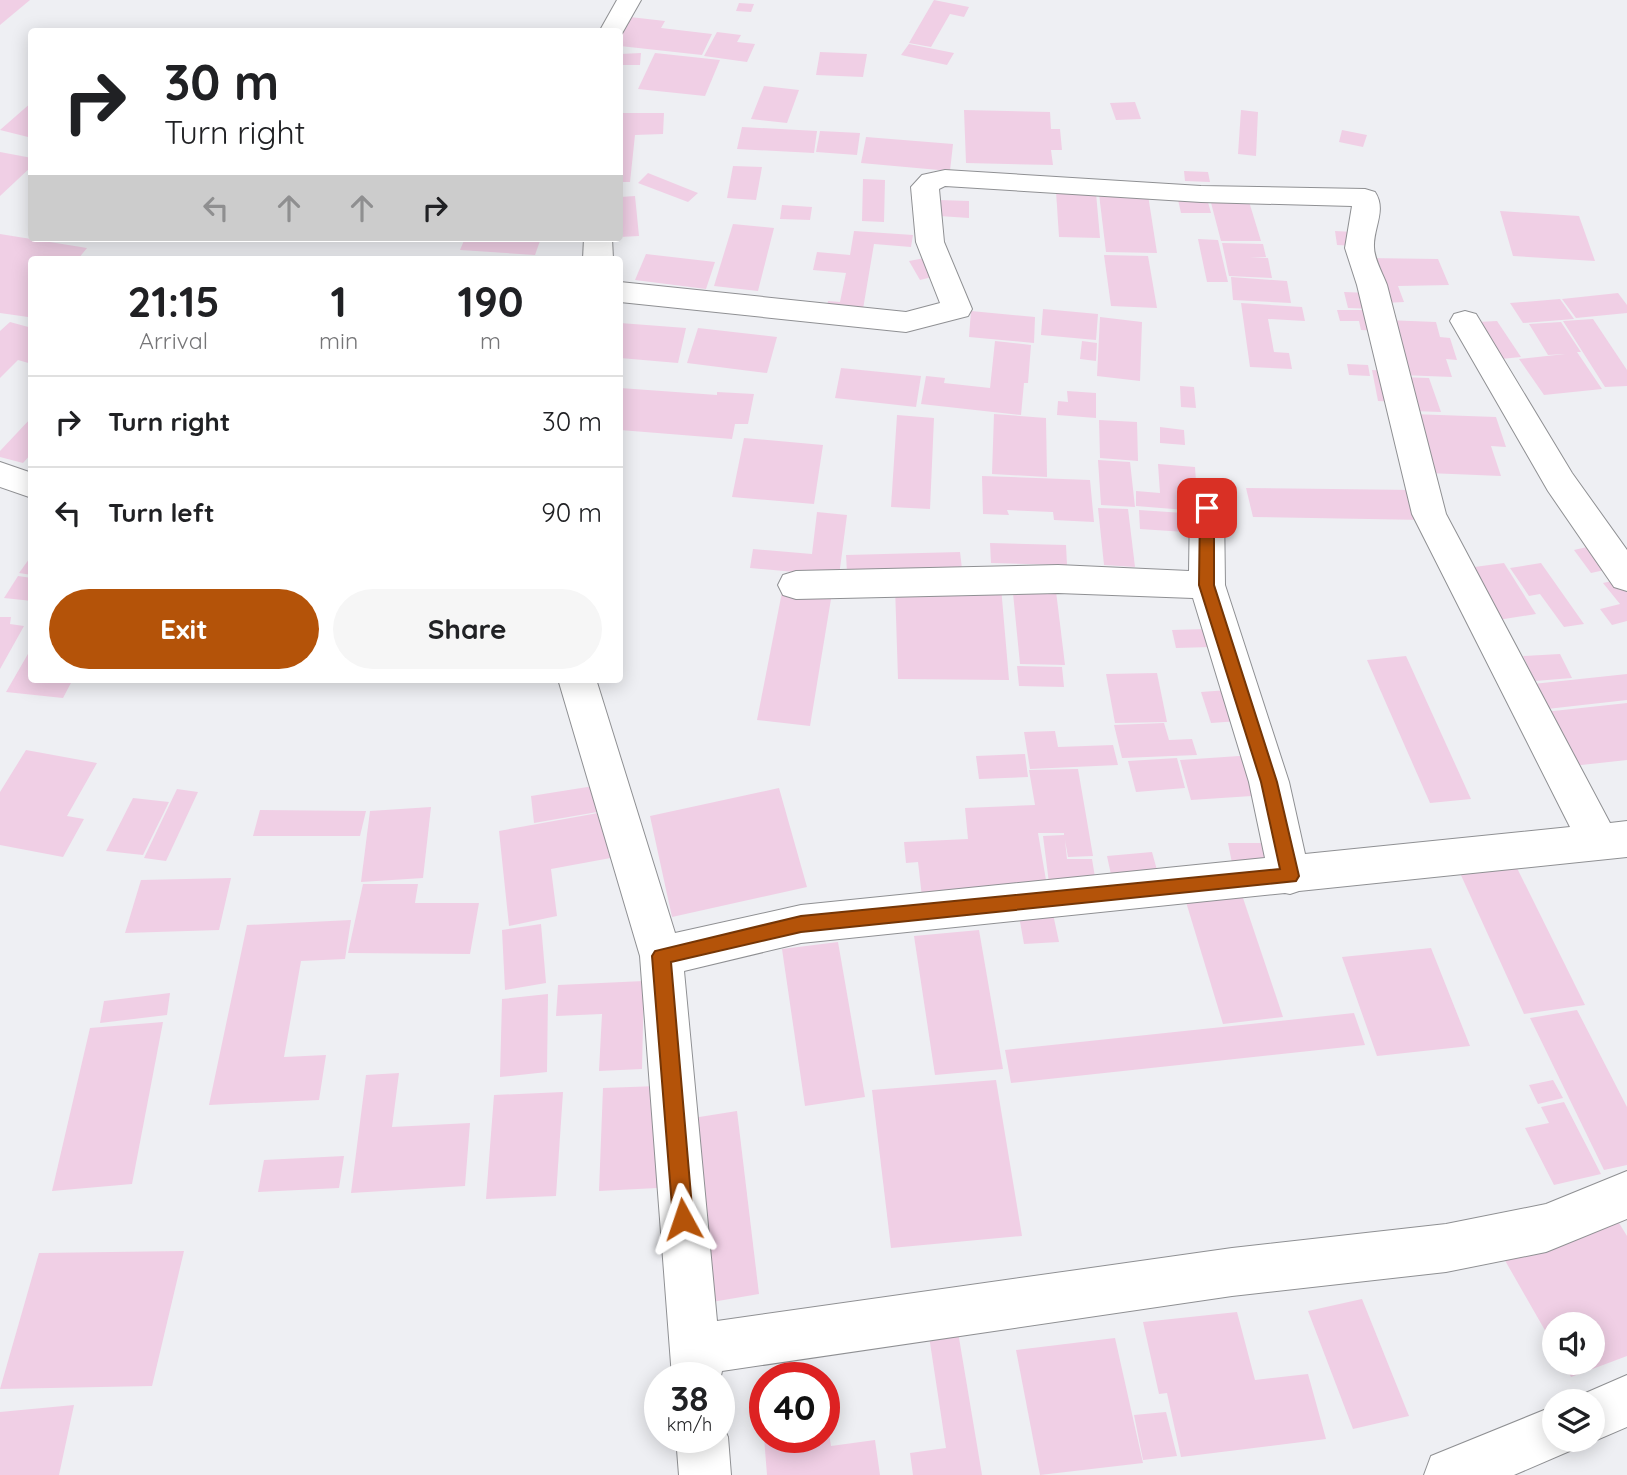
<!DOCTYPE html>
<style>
:root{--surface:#fff;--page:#f6f6f6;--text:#202124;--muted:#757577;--line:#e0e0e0;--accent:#b45309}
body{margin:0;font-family:Quicksand,sans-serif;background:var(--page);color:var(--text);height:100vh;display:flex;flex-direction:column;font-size:26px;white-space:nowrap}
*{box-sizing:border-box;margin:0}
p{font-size:23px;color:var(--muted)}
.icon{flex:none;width:38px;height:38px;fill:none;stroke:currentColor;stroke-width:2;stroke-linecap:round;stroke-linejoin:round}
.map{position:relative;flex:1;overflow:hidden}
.drawer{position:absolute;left:28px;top:256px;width:595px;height:427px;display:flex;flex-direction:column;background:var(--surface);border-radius:7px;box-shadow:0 4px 18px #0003}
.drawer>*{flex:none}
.guide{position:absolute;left:28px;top:28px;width:595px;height:214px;border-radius:7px;box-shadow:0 4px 18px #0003;background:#fff;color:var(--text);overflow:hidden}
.tools{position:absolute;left:1542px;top:1312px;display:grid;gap:14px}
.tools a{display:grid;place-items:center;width:63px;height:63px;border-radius:50%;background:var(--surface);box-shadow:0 4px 18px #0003;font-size:35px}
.speed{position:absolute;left:644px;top:1362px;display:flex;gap:14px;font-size:35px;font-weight:700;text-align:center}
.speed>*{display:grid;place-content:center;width:91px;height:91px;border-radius:50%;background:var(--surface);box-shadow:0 4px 18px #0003;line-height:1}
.speed small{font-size:18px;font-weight:400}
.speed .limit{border:10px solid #d22;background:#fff;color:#111}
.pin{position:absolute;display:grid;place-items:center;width:60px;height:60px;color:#fff;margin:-30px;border-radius:14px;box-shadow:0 4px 10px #0006}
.me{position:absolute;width:77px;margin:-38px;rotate:355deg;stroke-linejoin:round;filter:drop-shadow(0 0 5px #0008)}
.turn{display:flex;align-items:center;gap:24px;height:147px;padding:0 21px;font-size:32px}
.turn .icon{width:91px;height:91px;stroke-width:2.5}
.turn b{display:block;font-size:49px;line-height:60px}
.lanes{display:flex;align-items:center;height:66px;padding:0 21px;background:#0003;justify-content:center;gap:35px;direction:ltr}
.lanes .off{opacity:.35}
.eta{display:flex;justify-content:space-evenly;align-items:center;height:119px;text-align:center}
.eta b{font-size:42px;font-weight:800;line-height:49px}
.cta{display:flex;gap:14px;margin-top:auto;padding:14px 21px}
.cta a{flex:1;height:80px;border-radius:42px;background:var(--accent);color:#fff;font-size:28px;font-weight:800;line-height:80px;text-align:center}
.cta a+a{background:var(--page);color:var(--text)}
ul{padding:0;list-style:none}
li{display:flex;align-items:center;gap:21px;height:91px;padding:0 21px;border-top:2px solid var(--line)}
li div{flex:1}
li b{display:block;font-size:26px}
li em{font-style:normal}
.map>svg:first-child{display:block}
</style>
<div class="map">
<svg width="1627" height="1475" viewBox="0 0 1627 1475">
<rect width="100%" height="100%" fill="#eeeff3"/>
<!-- building -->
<g fill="#f0cfe5">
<polygon points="0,0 30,0 0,25"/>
<polygon points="934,0 969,7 964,17 950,14 931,47 909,43"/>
<polygon points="739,3 754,4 751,12 736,11"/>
<polygon points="630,17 665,21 661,28 712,34 702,55 620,46 620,36"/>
<polygon points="717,32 741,35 737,42 755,44 747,62 704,56"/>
<polygon points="909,44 954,53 947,65 901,55"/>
<polygon points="820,52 867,54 863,77 816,75"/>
<polygon points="641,53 640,65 620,65 620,54"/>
<polygon points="655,53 720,60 705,96 638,89"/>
<polygon points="764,86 799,90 787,123 751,119"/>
<polygon points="32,102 32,134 28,137 0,130"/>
<polygon points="1135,102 1141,119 1116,120 1110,103"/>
<polygon points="964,110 1050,112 1051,129 1060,129 1062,150 1051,150 1053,165 966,163"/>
<polygon points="1241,110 1258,112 1256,156 1238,154"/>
<polygon points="620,113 664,113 663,134 635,135 630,182 620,182"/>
<polygon points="742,127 817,131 814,153 737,149"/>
<polygon points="1342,130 1367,135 1363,147 1339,142"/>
<polygon points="820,131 860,133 857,155 816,152"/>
<polygon points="866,137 953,144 950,171 861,163"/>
<polygon points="0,152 32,158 32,166 0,196"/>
<polygon points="733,166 762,167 756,200 727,198"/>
<polygon points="1184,171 1208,172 1210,182 1185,181"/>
<polygon points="648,173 698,193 688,202 638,183"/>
<polygon points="863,179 885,180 884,222 862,221"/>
<polygon points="1056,191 1096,193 1100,238 1059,237"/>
<polygon points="1099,194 1148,195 1157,253 1106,252"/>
<polygon points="1177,195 1206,195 1211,213 1181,213"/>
<polygon points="1209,195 1247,195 1261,241 1221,241"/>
<polygon points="635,196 639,236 620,237 620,197"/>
<polygon points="939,200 969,201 969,218 939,216"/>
<polygon points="782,205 812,207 810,220 780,219"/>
<polygon points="1500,211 1579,216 1595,261 1513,256"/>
<polygon points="733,224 774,228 758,291 714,286"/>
<polygon points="854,231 913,235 911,247 874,244 863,309 827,306 828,301 840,302 846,273 813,270 817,252 850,255"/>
<polygon points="1335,231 1353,232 1356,246 1337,245"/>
<polygon points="0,234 87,248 78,259 32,259 32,313 28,317 0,313"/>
<polygon points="465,238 541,238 535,255 460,250"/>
<polygon points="1198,239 1218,240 1228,282 1207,282"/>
<polygon points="1222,243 1263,244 1266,257 1250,257 1268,258 1272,278 1229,276"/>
<polygon points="646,254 715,262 706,289 635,280"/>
<polygon points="1104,255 1148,256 1157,308 1111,306"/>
<polygon points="930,257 940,275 920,280 909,261"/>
<polygon points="1366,258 1438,259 1449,285 1398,286 1404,302 1385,303"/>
<polygon points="1231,277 1287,281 1291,303 1233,300"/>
<polygon points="1344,292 1369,293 1374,309 1348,308"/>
<polygon points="1618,293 1627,305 1627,313 1576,318 1562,299"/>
<polygon points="1560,299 1574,319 1523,323 1510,303"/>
<polygon points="1241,303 1302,307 1305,321 1268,319 1274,352 1289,353 1292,369 1250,367"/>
<polygon points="1043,309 1098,314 1096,340 1041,335"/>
<polygon points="1337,310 1374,310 1381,331 1361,330 1359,321 1340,321"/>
<polygon points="971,311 1035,317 1034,343 969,337"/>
<polygon points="1100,317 1142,322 1140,381 1097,376"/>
<polygon points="1593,319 1627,370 1627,386 1605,387 1563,321"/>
<polygon points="1386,320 1436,322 1440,337 1450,338 1457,360 1446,359 1452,377 1401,375"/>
<polygon points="1497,321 1521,357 1501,359 1478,322"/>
<polygon points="10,322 32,328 32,364 18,360 0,378 0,331"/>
<polygon points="1561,322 1581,352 1577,352 1602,389 1544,395 1519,359 1565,354 1548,355 1529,324"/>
<polygon points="620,323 686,328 678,363 620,358"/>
<polygon points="698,328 777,337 767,373 687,363"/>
<polygon points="995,341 1031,345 1028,383 1024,383 1021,415 921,404 926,376 945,378 944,383 990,388"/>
<polygon points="1082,341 1097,343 1096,361 1080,359"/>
<polygon points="1347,364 1368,365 1370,376 1349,375"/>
<polygon points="841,368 921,376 916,407 835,398"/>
<polygon points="1372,370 1389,371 1396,402 1378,401"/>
<polygon points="1400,377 1429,378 1441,412 1412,411"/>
<polygon points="1180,386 1194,387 1196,408 1181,407"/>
<polygon points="620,388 717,395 717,392 754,394 748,424 735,424 732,439 620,430"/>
<polygon points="1067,391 1096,393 1096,418 1057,415 1058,401 1068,402"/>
<polygon points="994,414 1046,418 1047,477 992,474"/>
<polygon points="1411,414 1496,417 1506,447 1491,446 1501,476 1428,473"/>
<polygon points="897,415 934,418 930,509 891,507"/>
<polygon points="32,417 32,453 23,463 0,457 0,451"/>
<polygon points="1099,420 1137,422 1138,461 1100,458"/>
<polygon points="1160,427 1184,430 1185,445 1160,443"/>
<polygon points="744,438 823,445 814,504 732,497"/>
<polygon points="1098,460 1130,462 1135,507 1101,505"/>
<polygon points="1158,464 1195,467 1198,511 1136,506 1136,491 1160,493"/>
<polygon points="982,476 1090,480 1094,522 1054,520 1053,512 1007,510 1009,515 983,514"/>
<polygon points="1246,488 1415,490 1425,520 1253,517"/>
<polygon points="1098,508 1128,509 1135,567 1104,565"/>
<polygon points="1139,510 1198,514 1200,533 1140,529"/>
<polygon points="817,512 847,515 839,576 750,568 753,549 812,554"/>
<polygon points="990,543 1066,545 1067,565 991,563"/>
<polygon points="1600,544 1618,567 1591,573 1574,550"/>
<polygon points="960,552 962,569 847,572 846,555"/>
<polygon points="32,555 32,575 19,573"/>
<polygon points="1504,563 1536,614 1498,620 1467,568"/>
<polygon points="1541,563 1584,624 1564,627 1540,594 1529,596 1510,568"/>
<polygon points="18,576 32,578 32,601 4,598"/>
<polygon points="1621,579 1627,586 1627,621 1612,625 1600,609 1620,604 1603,583"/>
<polygon points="1012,583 1055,583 1065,665 1020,664"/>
<polygon points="895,586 1001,587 1009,680 898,679"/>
<polygon points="783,587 832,593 810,726 757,720"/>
<polygon points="0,617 11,617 10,624 24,626 0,669"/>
<polygon points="1206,629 1211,647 1176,648 1172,630"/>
<polygon points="32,647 32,679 73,679 63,698 6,692"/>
<polygon points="1560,654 1572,678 1535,681 1523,656"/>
<polygon points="1406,656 1471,799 1430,803 1367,660"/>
<polygon points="1017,666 1062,667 1064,687 1019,686"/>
<polygon points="1157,673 1167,722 1115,723 1106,674"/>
<polygon points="1627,674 1627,700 1547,709 1533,684"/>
<polygon points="1228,690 1239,721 1211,723 1201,692"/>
<polygon points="1627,703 1627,760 1563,767 1535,713"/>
<polygon points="1164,723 1169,740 1192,739 1197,755 1122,758 1114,725"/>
<polygon points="1055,731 1058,747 1113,745 1118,765 1030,769 1024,732"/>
<polygon points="26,750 97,763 67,816 84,819 63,857 0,845 0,792"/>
<polygon points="1025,754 1028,777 979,779 976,756"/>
<polygon points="1254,755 1267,795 1191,800 1180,760"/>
<polygon points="1177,758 1185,788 1136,792 1128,761"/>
<polygon points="1078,769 1093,856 1068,857 1065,840 1067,859 1092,859 1096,883 1049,883 1043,836 1064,835 1064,833 1038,833 1048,892 922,897 918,862 906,863 904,842 968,839 965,808 1035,805 1029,770"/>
<polygon points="600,785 603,811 534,823 531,796"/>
<polygon points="779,788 807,887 672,917 650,816"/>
<polygon points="177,789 198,792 166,861 144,858"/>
<polygon points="133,798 169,802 143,855 106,851"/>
<polygon points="431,807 423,878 361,882 370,811"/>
<polygon points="260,810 366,811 360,836 253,836"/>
<polygon points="609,811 616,857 551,869 557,916 509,926 499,831"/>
<polygon points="1228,843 1262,843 1283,862 1232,863"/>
<polygon points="1152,852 1160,881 1113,884 1107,856"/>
<polygon points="1516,866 1585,1005 1524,1014 1460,873"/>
<polygon points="231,878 219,930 125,933 141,880"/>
<polygon points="363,884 418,884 415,903 479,903 470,954 348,953"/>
<polygon points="1242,895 1283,1017 1223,1024 1186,902"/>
<polygon points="1053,914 1059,942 1024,944 1019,916"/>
<polygon points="351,920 345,959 301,961 284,1057 326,1055 319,1100 209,1105 247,925"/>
<polygon points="541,924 546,983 505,990 502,930"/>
<polygon points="979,930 1003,1069 935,1075 914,936"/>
<polygon points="838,942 865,1097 805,1106 782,949"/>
<polygon points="1431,948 1470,1046 1377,1056 1342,957"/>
<polygon points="644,981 642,1069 599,1071 602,1014 556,1016 558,985"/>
<polygon points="170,993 167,1015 100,1023 104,1001"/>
<polygon points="548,994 547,1072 500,1077 502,999"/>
<polygon points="1577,1010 1627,1107 1627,1165 1604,1170 1530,1018"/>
<polygon points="1354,1013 1365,1045 1011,1083 1005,1050"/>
<polygon points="163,1022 132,1184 52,1191 90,1028"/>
<polygon points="399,1073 392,1127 470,1123 465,1186 351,1193 366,1075"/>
<polygon points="996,1080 1022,1236 891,1248 872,1090"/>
<polygon points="1553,1080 1563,1098 1538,1104 1529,1085"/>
<polygon points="658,1086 657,1188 599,1191 603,1088"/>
<polygon points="563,1092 556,1196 486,1199 494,1095"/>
<polygon points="1564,1102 1601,1174 1554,1185 1525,1128 1549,1123 1541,1107"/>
<polygon points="737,1111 759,1294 712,1302 693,1118"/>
<polygon points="344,1156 339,1188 258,1192 264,1160"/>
<polygon points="1611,1210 1627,1236 1627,1356 1571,1377 1564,1363 1592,1363 1592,1325 1554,1325 1554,1346 1499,1250"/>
<polygon points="184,1251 152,1386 0,1389 39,1253"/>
<polygon points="1362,1299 1409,1416 1353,1429 1308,1311"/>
<polygon points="1237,1312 1255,1380 1308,1374 1326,1439 1181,1457 1167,1393 1159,1394 1143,1322"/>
<polygon points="956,1320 982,1475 913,1475 910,1453 946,1448 927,1323"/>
<polygon points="1115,1338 1143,1463 1040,1475 1016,1350"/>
<polygon points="765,1388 765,1425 763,1425 760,1389"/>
<polygon points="824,1401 831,1446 875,1440 880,1475 767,1475 764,1437 824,1437"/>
<polygon points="74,1405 59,1475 0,1475 0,1412"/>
<polygon points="1166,1412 1177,1456 1143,1460 1134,1415"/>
</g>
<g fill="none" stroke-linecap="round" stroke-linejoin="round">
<defs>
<g id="minor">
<polygon points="617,0 641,0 620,37 620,32 599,32"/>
<path d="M945,170L1201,186L1365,189L1375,192C1387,210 1373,228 1374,247C1374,259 1383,274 1387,285L1446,514L1610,823L1627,821V857L1299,891L1290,894L1285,893L801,943L684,971L717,1321L1232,1248L1446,1224L1546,1204L1627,1171V1219L1546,1252L1446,1272L1232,1296L722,1371L719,1385V1377H672L640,956L558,679H596L675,933L801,905L1265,858L1249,782L1193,598L1058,593L796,599L783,595L778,585L783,575L796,571L1058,565L1189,571L1190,508L1195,499L1207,495L1219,499L1224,508L1225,585L1289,782L1305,854L1570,827L1412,514L1357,285L1345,248L1352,206L1201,202L945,186L939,189L944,242L972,309L968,316L906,332L620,302V282L906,312L940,303L916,242L911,187L922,175Z"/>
<polygon points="584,238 612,238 613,259 583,259"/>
<polygon points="1465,311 1476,314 1572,473 1627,550 1627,591 1614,587 1548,491 1450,321 1454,314"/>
<polygon points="0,462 32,473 32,498 0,487"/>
<polygon points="1627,1375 1627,1427 1592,1442 1588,1440 1592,1440 1592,1402 1572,1402 1574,1398"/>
<polygon points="1554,1406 1554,1440 1577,1440 1572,1450 1514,1475 1424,1475 1431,1456"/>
<polygon points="719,1418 728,1437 731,1475 679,1475 676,1437 719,1437"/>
</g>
</defs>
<!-- minor casing -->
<use href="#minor" stroke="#8f9093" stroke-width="2"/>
<!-- minor -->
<use href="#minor" fill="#fff" fill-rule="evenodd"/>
</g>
<!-- route -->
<polygon fill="#b45309" stroke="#753606" stroke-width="2" points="1207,503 1214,508 1214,585 1277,782 1299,876 1296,881 801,932 671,962 693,1219 690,1226 683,1229 676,1226 673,1219 652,956 655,951 801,916 1280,869 1261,782 1199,585 1200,508"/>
</svg>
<div class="tools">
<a><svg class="icon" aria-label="sound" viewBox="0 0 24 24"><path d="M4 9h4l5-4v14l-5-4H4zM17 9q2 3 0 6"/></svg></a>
<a><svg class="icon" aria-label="layers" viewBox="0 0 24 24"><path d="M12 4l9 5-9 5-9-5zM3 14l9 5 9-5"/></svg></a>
</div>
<div class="speed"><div>38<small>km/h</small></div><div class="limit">40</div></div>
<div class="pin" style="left:1207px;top:508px;background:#d93025"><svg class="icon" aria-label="arrive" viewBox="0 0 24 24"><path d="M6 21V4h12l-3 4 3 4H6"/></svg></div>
<svg class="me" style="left:683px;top:1219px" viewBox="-20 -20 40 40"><path d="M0-17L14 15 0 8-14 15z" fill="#b45309" stroke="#fff" stroke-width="4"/></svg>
<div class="guide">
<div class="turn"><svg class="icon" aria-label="right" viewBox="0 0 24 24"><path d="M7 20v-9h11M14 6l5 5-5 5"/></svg><div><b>30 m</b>Turn right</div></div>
<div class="lanes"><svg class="icon off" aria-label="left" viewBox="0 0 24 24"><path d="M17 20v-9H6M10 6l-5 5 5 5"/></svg><svg class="icon off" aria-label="ahead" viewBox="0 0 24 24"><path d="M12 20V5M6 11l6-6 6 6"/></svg><svg class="icon off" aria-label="ahead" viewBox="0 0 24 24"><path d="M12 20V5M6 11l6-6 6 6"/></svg><svg class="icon" aria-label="right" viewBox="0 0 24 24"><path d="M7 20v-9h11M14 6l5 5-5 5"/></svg></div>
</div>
<section class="drawer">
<div class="eta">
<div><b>21:15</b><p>Arrival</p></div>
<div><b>1</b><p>min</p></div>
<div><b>190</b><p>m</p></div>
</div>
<ul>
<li><svg class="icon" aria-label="right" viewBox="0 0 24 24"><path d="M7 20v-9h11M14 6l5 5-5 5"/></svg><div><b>Turn right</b></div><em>30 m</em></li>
<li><svg class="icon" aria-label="left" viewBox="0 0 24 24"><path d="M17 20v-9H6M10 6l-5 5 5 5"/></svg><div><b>Turn left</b></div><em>90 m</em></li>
</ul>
<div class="cta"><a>Exit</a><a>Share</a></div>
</section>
</div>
